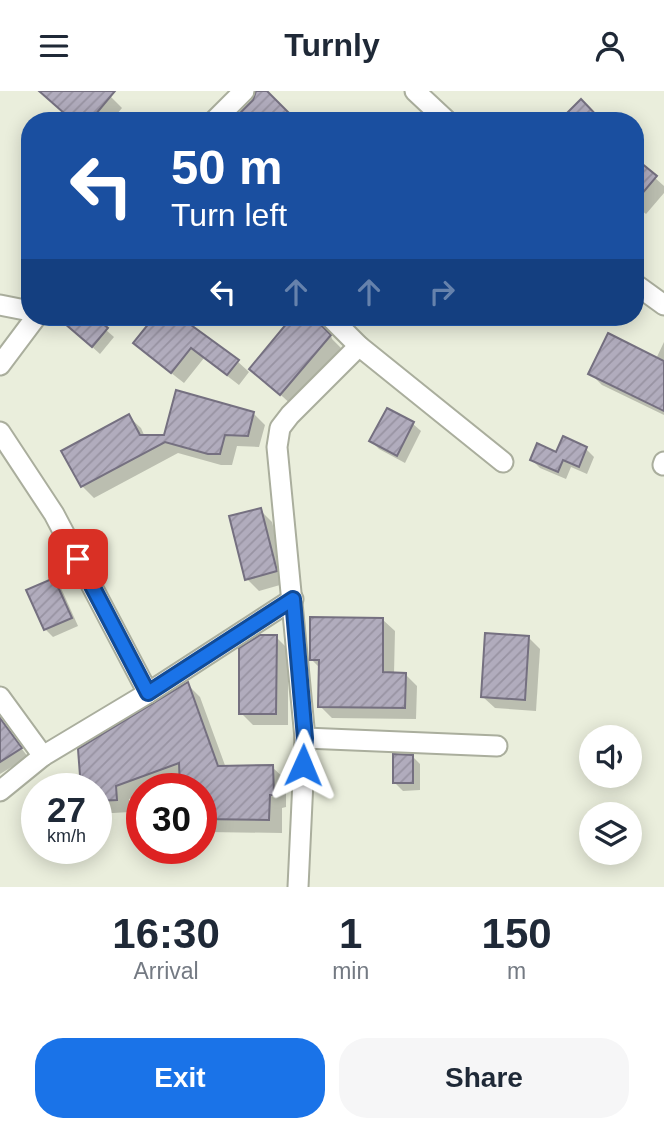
<!DOCTYPE html>
<style>
:root{--surface:#fff;--page:#f6f6f7;--text:#1f2937;--muted:#747a83;--accent:#1a73e8}
body{margin:0;font-family:Arial,sans-serif;background:var(--page);color:var(--text);height:100vh;display:flex;flex-direction:column;font-size:26px;white-space:nowrap}
*{box-sizing:border-box;margin:0}
p{font-size:23px;color:var(--muted)}
.icon{flex:none;width:38px;height:38px;fill:none;stroke:currentColor;stroke-width:2;stroke-linecap:round;stroke-linejoin:round}
.map{position:relative;height:796px;overflow:hidden}
.sheet{display:flex;flex-direction:column;background:var(--surface);flex:1}
.sheet>*{flex:none}
.banner{position:absolute;left:21px;top:21px;width:623px;height:214px;border-radius:28px;box-shadow:0 4px 18px #0003;background:#1a4fa0;color:#fff;overflow:hidden}
.fabs{position:absolute;left:579px;top:634px;display:grid;gap:14px}
.fabs a{display:grid;place-items:center;width:63px;height:63px;border-radius:50%;background:var(--surface);box-shadow:0 4px 18px #0003;font-size:35px}
.speed{position:absolute;left:21px;top:682px;display:flex;gap:14px;font-size:35px;font-weight:700;text-align:center}
.speed>*{display:grid;place-content:center;width:91px;height:91px;border-radius:50%;background:var(--surface);box-shadow:0 4px 18px #0003;line-height:1}
.speed small{font-size:18px;font-weight:400}
.speed .limit{border:10px solid #d22;background:#fff;color:#111}
.pin{position:absolute;display:grid;place-items:center;width:60px;height:60px;color:#fff;margin:-30px;border-radius:14px;box-shadow:0 4px 10px #0006}
.me{position:absolute;width:77px;margin:-38px;rotate:1deg;stroke-linejoin:round;filter:drop-shadow(0 0 5px #0008)}
.turn{display:flex;align-items:center;gap:24px;height:147px;padding:0 35px;font-size:32px}
.turn .icon{width:91px;height:91px;stroke-width:2.5}
.turn b{display:block;font-size:49px;line-height:60px}
.lanes{display:flex;align-items:center;height:66px;padding:0 35px;background:#0003;justify-content:center;gap:35px;direction:ltr}
.lanes .off{opacity:.35}
.eta{display:flex;justify-content:space-evenly;align-items:center;height:119px;text-align:center}
.eta b{font-size:42px;font-weight:700;line-height:49px}
.action{display:flex;gap:14px;margin-top:auto;padding:14px 35px}
.action a{flex:1;height:80px;border-radius:28px;background:var(--accent);color:#fff;font-size:28px;font-weight:700;line-height:80px;text-align:center}
.action a+a{background:var(--page);color:var(--text)}
header{display:flex;justify-content:space-between;align-items:center;height:91px;padding:0 35px;background:var(--surface);font-size:32px;font-weight:700}
.map>svg:first-child{display:block}
</style>
<header><svg class="icon" aria-label="menu" viewBox="0 0 24 24"><path d="M4 6h16M4 12h16M4 18h16"/></svg>Turnly<svg class="icon" aria-label="person" viewBox="0 0 24 24"><circle cx="12" cy="8" r="4"/><path d="M4 21q1-7 8-7t8 7"/></svg></header>
<div class="map">
<svg width="664" height="796" viewBox="0 0 664 796">
<defs>
<pattern id="building-hatch" width="6" height="6" patternUnits="userSpaceOnUse" patternTransform="scale(1.75)"><rect width="6" height="6" fill="#b1acbd"/><path d="M-1 1l2-2M0 6l6-6M5 7l2-2" fill="none" stroke="#9893a2"/></pattern>
</defs>
<rect width="100%" height="100%" fill="#eaeedc"/>
<!-- shadow -->
<g fill="#0003">
<polygon points="49,0 105,0 122,17 111,30 74,30"/>
<polygon points="635,69 664,95 664,102 646,123 635,114"/>
<polygon points="75,226 91,226 114,246 100,263 68,234"/>
<polygon points="136,226 177,226 237,270 249,281 239,294 204,267 184,292 147,263 153,229"/>
<polygon points="295,226 317,226 329,238 332,248 341,257 293,315 251,277"/>
<polygon points="601,226 625,226 624,232"/>
<polygon points="664,251 664,324 602,294 590,282 656,268"/>
<polygon points="388,319 413,333 421,340 405,372 379,358 371,350"/>
<polygon points="253,322 265,334 259,356 237,355 232,374 221,374 178,362 94,407 82,395 64,361 129,326 141,337 145,346 165,346"/>
<polygon points="564,348 586,358 594,366 587,383 571,376 566,388 540,377 532,369 557,363"/>
<polygon points="260,419 272,431 287,492 259,500 247,488"/>
<polygon points="53,489 61,497 78,535 53,546 45,538"/>
<polygon points="383,529 395,540 394,583 405,583 417,595 416,628 332,627 320,615 321,578 312,569"/>
<polygon points="276,546 288,558 288,634 253,634 241,622"/>
<polygon points="528,546 540,558 536,620 495,617 483,606"/>
<polygon points="187,593 200,606 226,677 272,676 286,689 286,716 282,717 282,742 208,741 201,734 201,698 181,698 181,689 156,698 142,698 142,704 129,708 130,721 96,723 96,698 83,698 80,659"/>
<polygon points="0,629 28,666 0,683"/>
<polygon points="412,665 420,673 420,699 403,700 395,692"/>
</g>
<!-- building -->
<g fill="url(#building-hatch)" stroke="#757080" stroke-width="2">
<polygon points="39,0 115,0 90,30 73,30"/>
<polygon points="256,0 267,0 297,30 232,30 253,9"/>
<polygon points="581,8 602,30 559,30"/>
<polygon points="635,67 657,85 635,111"/>
<polygon points="57,226 94,226 108,237 92,256"/>
<polygon points="154,226 180,226 239,269 227,284 191,257 171,282 133,252"/>
<polygon points="292,226 318,226 321,234 331,244 280,304 249,278"/>
<polygon points="608,242 664,270 664,320 588,283"/>
<polygon points="176,299 254,321 248,345 225,344 220,363 208,363 165,351 81,396 61,360 129,323 140,344 164,344"/>
<polygon points="387,317 414,331 397,365 369,350"/>
<polygon points="563,345 587,356 579,376 563,369 558,381 530,369 537,352 556,361"/>
<polygon points="261,417 277,480 245,489 229,425"/>
<polygon points="54,487 72,527 44,539 26,499"/>
<polygon points="310,526 383,527 383,581 406,582 405,617 318,616 319,569 310,569"/>
<polygon points="485,542 529,545 525,609 481,606"/>
<polygon points="260,544 277,544 276,623 239,623 239,557"/>
<polygon points="188,591 218,675 273,674 274,704 270,704 269,729 201,728 201,698 180,698 179,672 116,695 117,709 96,710 96,698 81,698 78,658"/>
<polygon points="0,627 22,657 0,671"/>
<polygon points="393,663 413,664 413,692 393,692"/>
</g>
<g fill="none" stroke-linecap="round" stroke-linejoin="round">
<defs>
<g id="street">
<polyline points="415,0 447,30"/>
<polyline points="214,30 244,0"/>
<polyline points="635,193 664,214"/>
<polyline points="0,214 30,220"/>
<polyline points="330,226 359,255 503,371"/>
<polyline points="0,274 36,226"/>
<polyline points="0,341 54,423 148,602"/>
<polyline points="663,374 664,371"/>
<polyline points="0,606 43,665"/>
<polyline points="305,647 497,655"/>
<polyline points="0,700 43,665 148,602 293,508"/>
<polyline points="298,796 305,647 277,356 280,337 290,324 359,255"/>
</g>
</defs>
<!-- street casing -->
<use href="#street" stroke="#aaae9d" stroke-width="23"/>
<!-- street -->
<use href="#street" stroke="#fff" stroke-width="19"/>
</g>
<g fill="none" stroke-linecap="round" stroke-linejoin="round">
<defs>
<polyline id="route" points="78,468 148,602 293,508 305,647 303,674"/>
</defs>
<!-- route casing -->
<use href="#route" stroke="#114b97" stroke-width="18"/>
<!-- route -->
<use href="#route" stroke="#1a73e8" stroke-width="12"/>
</g>
</svg>
<div class="fabs">
<a><svg class="icon" aria-label="sound" viewBox="0 0 24 24"><path d="M4 9h4l5-4v14l-5-4H4zM17 9q2 3 0 6"/></svg></a>
<a><svg class="icon" aria-label="layers" viewBox="0 0 24 24"><path d="M12 4l9 5-9 5-9-5zM3 14l9 5 9-5"/></svg></a>
</div>
<div class="speed"><div>27<small>km/h</small></div><div class="limit">30</div></div>
<div class="pin" style="left:78px;top:468px;background:#d93025"><svg class="icon" aria-label="arrive" viewBox="0 0 24 24"><path d="M6 21V4h12l-3 4 3 4H6"/></svg></div>
<svg class="me" style="left:303px;top:674px" viewBox="-20 -20 40 40"><path d="M0-17L14 15 0 8-14 15z" fill="#1a73e8" stroke="#fff" stroke-width="4"/></svg>
<div class="banner">
<div class="turn"><svg class="icon" aria-label="left" viewBox="0 0 24 24"><path d="M17 20v-9H6M10 6l-5 5 5 5"/></svg><div><b>50 m</b>Turn left</div></div>
<div class="lanes"><svg class="icon" aria-label="left" viewBox="0 0 24 24"><path d="M17 20v-9H6M10 6l-5 5 5 5"/></svg><svg class="icon off" aria-label="ahead" viewBox="0 0 24 24"><path d="M12 20V5M6 11l6-6 6 6"/></svg><svg class="icon off" aria-label="ahead" viewBox="0 0 24 24"><path d="M12 20V5M6 11l6-6 6 6"/></svg><svg class="icon off" aria-label="right" viewBox="0 0 24 24"><path d="M7 20v-9h11M14 6l5 5-5 5"/></svg></div>
</div>
</div>
<section class="sheet">
<div class="eta">
<div><b>16:30</b><p>Arrival</p></div>
<div><b>1</b><p>min</p></div>
<div><b>150</b><p>m</p></div>
</div>
<div class="action"><a>Exit</a><a>Share</a></div>
</section>
